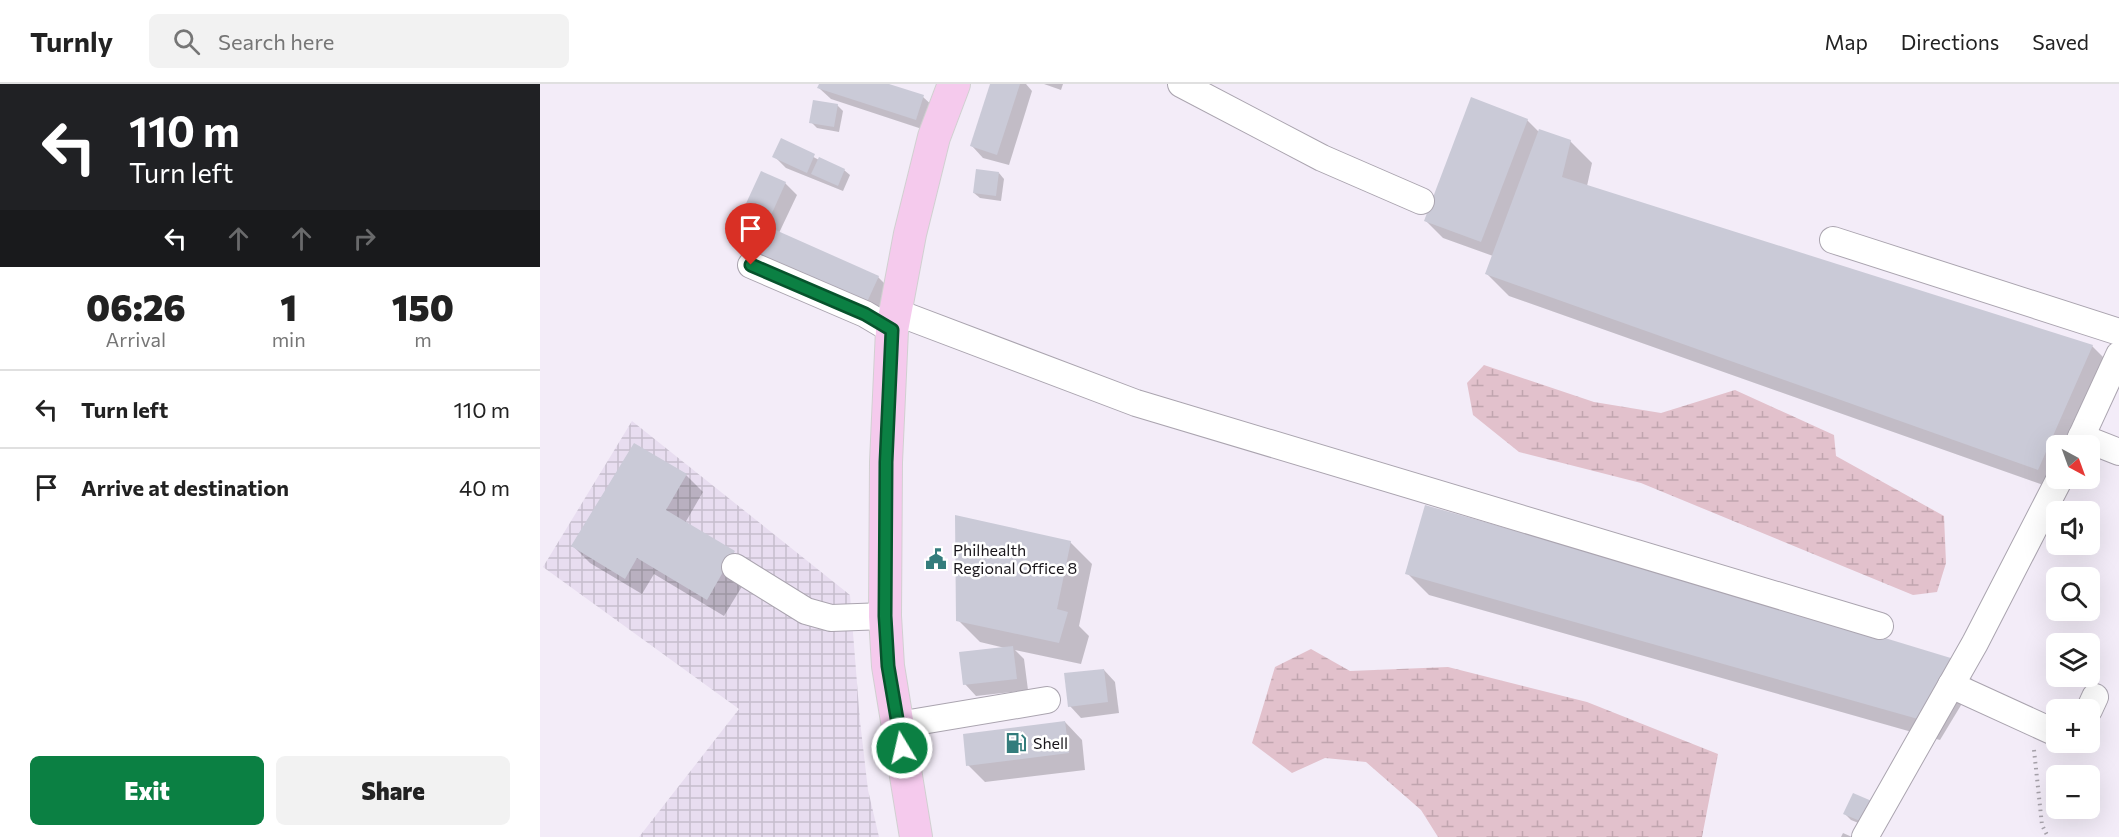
<!DOCTYPE html>
<meta charset="utf-8">
<style>
:root{--surface:#fff;--page:#f2f2f2;--text:#222;--muted:#767676;--line:#e0e0e0;--accent:#0b8043}
body{margin:0;font-family:Commissioner,sans-serif;background:var(--page);color:var(--text);height:100vh;display:flex;flex-direction:column;font-size:22px;white-space:nowrap}
*{box-sizing:border-box;margin:0}
p{font-size:20px;color:var(--muted)}
.icon{flex:none;width:33px;height:33px;fill:none;stroke:currentColor;stroke-width:2;stroke-linecap:round;stroke-linejoin:round}
.map{position:relative;flex:1;overflow:hidden}
.side{display:flex;flex-direction:column;background:var(--surface);width:540px}
.side>*{flex:none}
.guide{background:#202124;color:#fff;overflow:hidden}
.needle{width:39px;rotate:139deg}
.buttons{position:absolute;left:1506px;top:351px;display:grid;gap:12px}
.buttons a{display:grid;place-items:center;width:54px;height:54px;border-radius:9px;background:var(--surface);box-shadow:0 6px 24px #0002;font-size:30px}
.pin{position:absolute;display:grid;place-items:center;width:51px;height:51px;color:#fff;margin:-62px -26px;border-radius:50% 50% 50% 0;rotate:-45deg;box-shadow:0 0 6px #0007}
.pin .icon{rotate:45deg}
.me{position:absolute;width:66px;margin:-33px;rotate:351deg;stroke-linejoin:round;filter:drop-shadow(0 0 4px #0008)}
.turn{display:flex;align-items:center;gap:21px;height:126px;padding:0 30px;font-size:27px}
.turn .icon{width:78px;height:78px;stroke-width:2.5}
.turn b{display:block;font-size:42px;line-height:51px}
.lanes{display:flex;align-items:center;height:57px;padding:0 30px;background:#0003;justify-content:center;gap:30px;direction:ltr}
.lanes .off{opacity:.35}
.eta{display:flex;justify-content:space-evenly;align-items:center;height:102px;text-align:center}
.eta b{font-size:36px;font-weight:800;line-height:42px}
.cta{display:flex;gap:12px;margin-top:auto;padding:12px 30px}
.cta a{flex:1;height:69px;border-radius:9px;background:var(--accent);color:#fff;font-size:24px;font-weight:800;line-height:69px;text-align:center}
.cta a+a{background:var(--page);color:var(--text)}
ul{padding:0;list-style:none}
li{display:flex;align-items:center;gap:18px;height:78px;padding:0 30px;border-top:2px solid var(--line)}
li div{flex:1}
li b{display:block;font-size:22px}
li em{font-style:normal}
header{display:flex;align-items:center;gap:36px;box-sizing:border-box;height:84px;padding:0 30px;background:var(--surface);border-bottom:2px solid var(--line)}
header strong{font-size:28px}
nav{display:flex;gap:33px;margin-inline-start:auto;font-size:21px}
.search{width:420px;height:54px;background:var(--page);display:flex;align-items:center;gap:15px;box-sizing:border-box;padding:0 21px;border-radius:9px;color:var(--muted);font-size:22px}
main{display:flex;flex:1;min-height:0}
.map>svg:first-child{display:block}
</style>
<header>
<strong>Turnly</strong>
<div class="search"><svg class="icon" aria-label="search" viewBox="0 0 24 24"><circle cx="10" cy="10" r="6"/><path d="M15 15l6 6"/></svg>Search here</div>
<nav><a>Map</a><a>Directions</a><a>Saved</a></nav>
</header>
<main>
<section class="side">
<div class="guide">
<div class="turn"><svg class="icon" aria-label="left" viewBox="0 0 24 24"><path d="M17 20v-9H6M10 6l-5 5 5 5"/></svg><div><b>110 m</b>Turn left</div></div>
<div class="lanes"><svg class="icon" aria-label="left" viewBox="0 0 24 24"><path d="M17 20v-9H6M10 6l-5 5 5 5"/></svg><svg class="icon off" aria-label="ahead" viewBox="0 0 24 24"><path d="M12 20V5M6 11l6-6 6 6"/></svg><svg class="icon off" aria-label="ahead" viewBox="0 0 24 24"><path d="M12 20V5M6 11l6-6 6 6"/></svg><svg class="icon off" aria-label="right" viewBox="0 0 24 24"><path d="M7 20v-9h11M14 6l5 5-5 5"/></svg></div>
</div>
<div class="eta">
<div><b>06:26</b><p>Arrival</p></div>
<div><b>1</b><p>min</p></div>
<div><b>150</b><p>m</p></div>
</div>
<ul>
<li><svg class="icon" aria-label="left" viewBox="0 0 24 24"><path d="M17 20v-9H6M10 6l-5 5 5 5"/></svg><div><b>Turn left</b></div><em>110 m</em></li>
<li><svg class="icon" aria-label="arrive" viewBox="0 0 24 24"><path d="M6 21V4h12l-3 4 3 4H6"/></svg><div><b>Arrive at destination</b></div><em>40 m</em></li>
</ul>
<div class="cta"><a>Exit</a><a>Share</a></div>
</section>
<div class="map">
<svg width="1579" height="753" viewBox="0 0 1579 753">
<defs>
<pattern id="industrial-grid" width="8" height="8" patternUnits="userSpaceOnUse" patternTransform="scale(1.5)"><rect width="8" height="8" fill="#e8ddf0"/><path d="M0 4h8M4 0v8" fill="none" stroke="#c6bdcd"/></pattern>
<pattern id="wetland-marsh" width="20" height="14" patternUnits="userSpaceOnUse" patternTransform="scale(1.5)"><rect width="20" height="14" fill="#e2c1cc"/><path d="M1 5h8M5 5V1M11 12h8M15 12V8" fill="none" stroke="#c1a5af"/></pattern>
</defs>
<rect width="100%" height="100%" fill="#f3ecf8"/>
<!-- industrial -->
<polygon fill="url(#industrial-grid)" points="92,337 310,511 320,637 328,706 339,753 99,753 199,625 3,483"/>
<!-- wetland -->
<g fill="url(#wetland-marsh)">
<polygon points="944,281 1054,318 1121,329 1195,306 1294,351 1296,372 1404,432 1406,479 1397,508 1373,511 1101,399 979,368 933,331 927,299"/>
<polygon points="771,565 810,587 908,583 1047,618 1178,670 1162,753 898,753 881,726 826,678 785,674 752,689 712,659 735,583"/>
</g>
<!-- shadow -->
<g fill="#0003">
<polygon points="280,0 344,0 383,13 395,24 388,47 291,15 279,4"/>
<polygon points="451,0 486,0 492,7 469,81 443,74 432,62"/>
<polygon points="504,0 523,0 521,6"/>
<polygon points="297,21 303,27 299,48 277,44 271,38"/>
<polygon points="987,36 999,48 1030,57 1052,79 1047,102 1552,262 1574,284 1540,362 1516,362 1516,394 1520,407 969,212 947,190 953,172 903,154 886,137"/>
<polygon points="242,56 279,76 304,86 310,91 303,107 246,84 234,72"/>
<polygon points="459,89 464,95 461,117 440,114 434,109"/>
<polygon points="245,99 257,111 239,149 338,193 355,210 344,234 227,182 209,165 221,140 204,126"/>
<polygon points="95,361 146,391 163,408 145,439 194,469 212,486 184,532 114,490 102,510 50,479 33,462"/>
<polygon points="530,458 552,480 539,542 549,552 541,580 475,566 484,575 488,606 436,612 425,600 465,564 440,558 418,536"/>
<polygon points="867,489 1413,576 1435,598 1400,656 889,511"/>
<polygon points="564,586 575,598 579,629 541,634 530,622"/>
<polygon points="525,638 542,656 545,686 445,698 428,681"/>
<polygon points="1313,711 1331,744 1311,736 1305,730"/>
<polygon points="1303,749 1312,753 1301,753"/>
</g>
<!-- building -->
<g fill="#cacad7">
<polygon points="279,0 349,0 384,11 376,36 277,4"/>
<polygon points="450,0 480,0 457,71 430,62"/>
<polygon points="931,13 988,35 941,158 884,137"/>
<polygon points="273,16 298,20 294,43 269,39"/>
<polygon points="999,45 1031,56 1022,93 1553,261 1498,386 945,190"/>
<polygon points="241,54 275,70 267,89 232,73"/>
<polygon points="279,73 305,85 298,102 271,90"/>
<polygon points="436,85 459,88 456,112 433,109"/>
<polygon points="221,87 246,98 228,138 203,126"/>
<polygon points="220,139 339,192 327,218 208,165"/>
<polygon points="94,359 147,390 126,426 195,467 167,516 97,474 85,495 31,462"/>
<polygon points="885,421 1236,521 1414,575 1378,635 865,490"/>
<polygon points="415,431 531,457 517,525 528,528 519,559 416,537"/>
<polygon points="473,562 477,595 423,601 419,568"/>
<polygon points="564,585 568,618 528,623 524,589"/>
<polygon points="525,637 529,669 426,682 423,650"/>
<polygon points="1313,709 1334,718 1325,739 1303,730"/>
</g>
<g fill="none" stroke-linecap="round" stroke-linejoin="round">
<defs>
<g id="minor">
<polyline points="641,0 782,74 881,117"/>
<polyline points="1293,156 1579,248"/>
<polyline points="211,181 325,230 352,246"/>
<polyline points="353,227 596,319 1340,542"/>
<polyline points="1541,353 1579,368"/>
<polyline points="1537,362 1579,271"/>
<polyline points="195,483 266,527 291,534 345,532"/>
<polyline points="1411,601 1516,649"/>
<polyline points="1549,626 1555,613"/>
<polyline points="358,641 507,616"/>
<polyline points="1325,753 1435,559 1520,394"/>
</g>
<polyline id="major" points="376,753 348,582 345,532 346,378 352,246 370,150 394,53 414,0"/>
</defs>
<!-- minor casing -->
<use href="#minor" stroke="#aaa4af" stroke-width="28"/>
<!-- major casing -->
<use href="#major" stroke="#d1d0d1" stroke-width="34"/>
<!-- path -->
<polyline stroke="#a7a2ab" stroke-width="4" stroke-dasharray="1.5 4.5" stroke-linecap="butt" points="1494,666 1502,741 1508,753"/>
<!-- minor -->
<use href="#minor" stroke="#fff" stroke-width="26"/>
<!-- major -->
<use href="#major" stroke="#f5caed" stroke-width="32"/>
</g>
<g fill="none" stroke-linecap="round" stroke-linejoin="round">
<defs>
<polyline id="route" points="211,181 325,230 352,246 346,378 345,532 348,582 362,664"/>
</defs>
<!-- route casing -->
<use href="#route" stroke="#07532c" stroke-width="15"/>
<!-- route -->
<use href="#route" stroke="#0b8043" stroke-width="10"/>
</g>
<!-- icons -->
<defs>
<symbol id="civic-bare" viewBox="-9 -9 18 18"><path d="M-.6-6.5H3V-4.5H.6V-3L4-1V1h2V6H-6V1h2V-1L-.6-3ZM-1.2 2.5V6h2.4V2.5Z" fill="#337c7c" stroke="#fff" stroke-width="2.5" paint-order="stroke"/></symbol>
<symbol id="fuel-bare" viewBox="-9 -9 18 18"><path d="M-5.5-6h7V0h2V4h1.3V-2.5L3-4.5l.8-.8L6-3V5H2.5V1h-1V6h-7ZM-4.2-4.7v3.2H.2V-4.7Z" fill="#337c7c" stroke="#fff" stroke-width="2.5" paint-order="stroke"/></symbol>
</defs>
<g fill-rule="evenodd">
<use href="#civic-bare" x="381" y="460" width="30" height="30"/>
<use href="#fuel-bare" x="461" y="644" width="30" height="30"/>
</g>
<g text-anchor="middle" stroke-width="5" stroke-linejoin="round" paint-order="stroke">
<!-- poi labels -->
<g font-size="16" fill="#19161b" stroke="#fff" text-anchor="start">
<text x="413" y="472">Philhealth<tspan x="413" dy="18">Regional Office 8</tspan></text>
<text x="493" y="665">Shell</text>
</g>
</g>
</svg>
<div class="buttons">
<a><svg class="needle" viewBox="-14 -14 28 28"><path d="M0-13l5 13h-10z" fill="#e53935"/><path d="M0 13l5-13h-10z" fill="#767676"/></svg></a>
<a><svg class="icon" aria-label="sound" viewBox="0 0 24 24"><path d="M4 9h4l5-4v14l-5-4H4zM17 9q2 3 0 6"/></svg></a>
<a><svg class="icon" aria-label="search" viewBox="0 0 24 24"><circle cx="10" cy="10" r="6"/><path d="M15 15l6 6"/></svg></a>
<a><svg class="icon" aria-label="layers" viewBox="0 0 24 24"><path d="M12 4l9 5-9 5-9-5zM3 14l9 5 9-5"/></svg></a>
<a>+</a>
<a>−</a>
</div>
<div class="pin" style="left:211px;top:181px;background:#d93025"><svg class="icon" aria-label="arrive" viewBox="0 0 24 24"><path d="M6 21V4h12l-3 4 3 4H6"/></svg></div>
<svg class="me" style="left:362px;top:664px" viewBox="-20 -20 40 40"><circle r="17" fill="#0b8043" stroke="#fff" stroke-width="3"/><path d="M0-11L8 9 0 5-8 9z" fill="#fff"/></svg>
</div>
</main>
